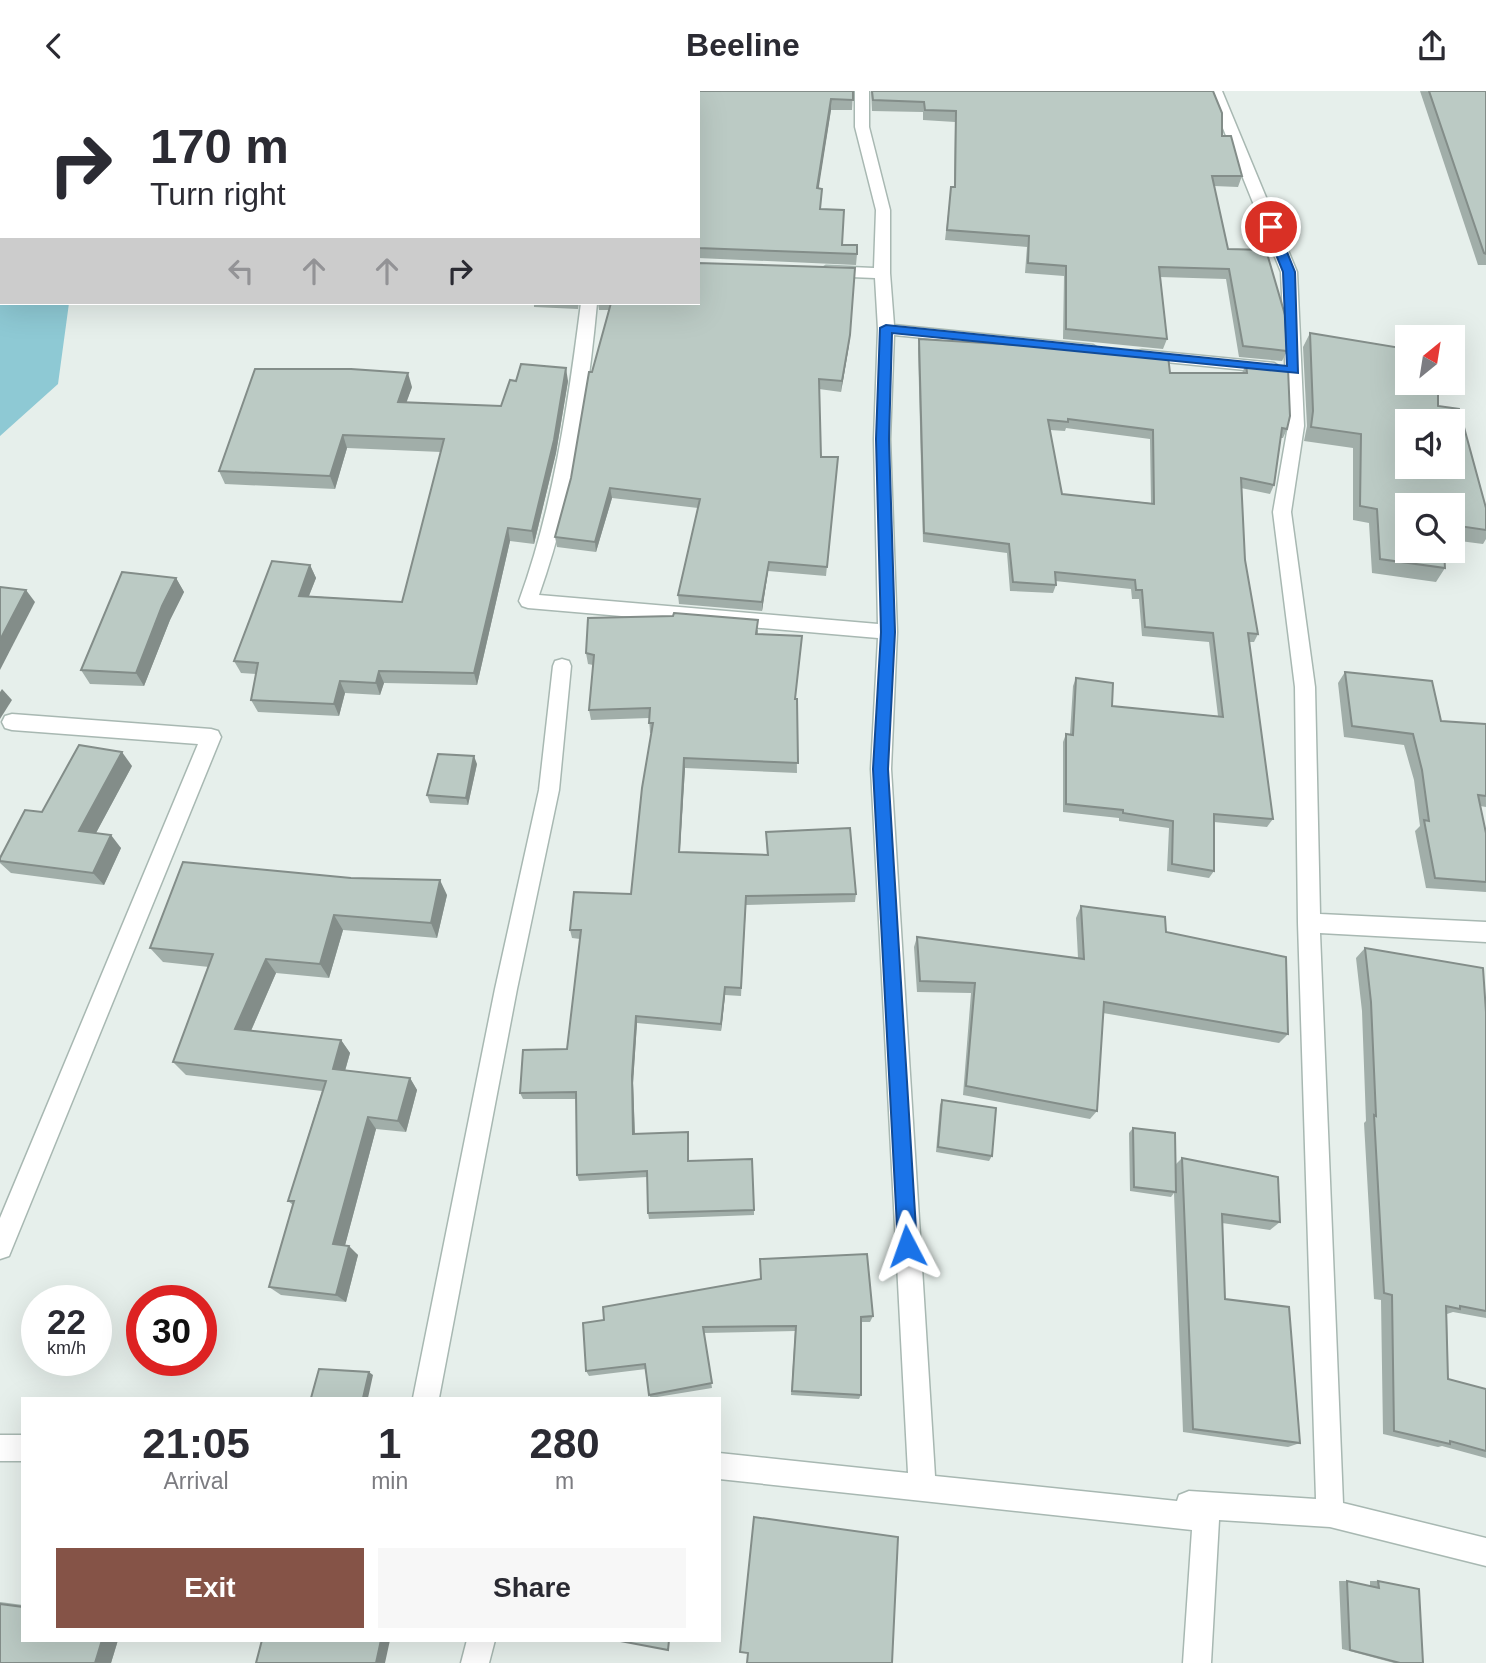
<!DOCTYPE html>
<style>
:root{--surface:#fff;--page:#f7f7f7;--text:#2b2b33;--muted:#7c7c81;--accent:#855347}
body{margin:0;font-family:Helvetica,sans-serif;background:var(--page);color:var(--text);height:100vh;display:flex;flex-direction:column;font-size:26px;white-space:nowrap}
*{box-sizing:border-box;margin:0}
p{font-size:23px;color:var(--muted)}
.icon{flex:none;width:38px;height:38px;fill:none;stroke:currentColor;stroke-width:2;stroke-linecap:round;stroke-linejoin:round}
.map{position:relative;flex:1;overflow:hidden}
.drawer{position:absolute;left:21px;top:1306px;width:700px;height:245px;display:flex;flex-direction:column;background:var(--surface);border-radius:0px;box-shadow:0 7px 28px #0002}
.drawer>*{flex:none}
.guide{position:absolute;left:0px;top:0px;width:700px;height:214px;box-shadow:0 7px 28px #0002;background:#fff;color:var(--text);overflow:hidden}
.needle{width:46px;rotate:30deg}
.controls{position:absolute;left:1395px;top:234px;display:grid;gap:14px}
.controls a{display:grid;place-items:center;width:70px;height:70px;border-radius:0px;background:var(--surface);box-shadow:0 7px 28px #0002;font-size:35px}
.speed{position:absolute;left:21px;top:1194px;display:flex;gap:14px;font-size:35px;font-weight:700;text-align:center}
.speed>*{display:grid;place-content:center;width:91px;height:91px;border-radius:50%;background:var(--surface);box-shadow:0 7px 28px #0002;line-height:1}
.speed small{font-size:18px;font-weight:400}
.speed .limit{border:10px solid #d22;background:#fff;color:#111}
.pin{position:absolute;display:grid;place-items:center;width:60px;height:60px;color:#fff;margin:-30px;border:4px solid #fff;border-radius:50%;box-shadow:0 2px 7px #0007}
.me{position:absolute;width:77px;margin:-38px;rotate:356deg;stroke-linejoin:round;filter:drop-shadow(0 0 5px #0008)}
.turn{display:flex;align-items:center;gap:24px;height:147px;padding:0 35px;font-size:32px}
.turn .icon{width:91px;height:91px;stroke-width:2.5}
.turn b{display:block;font-size:49px;line-height:60px}
.lanes{display:flex;align-items:center;height:66px;padding:0 35px;background:#0003;justify-content:center;gap:35px;direction:ltr}
.lanes .off{opacity:.35}
.eta{display:flex;justify-content:space-evenly;align-items:center;height:119px;text-align:center}
.eta b{font-size:42px;font-weight:800;line-height:49px}
.button{display:flex;gap:14px;margin-top:auto;padding:14px 35px}
.button a{flex:1;height:80px;border-radius:0px;background:var(--accent);color:#fff;font-size:28px;font-weight:800;line-height:80px;text-align:center}
.button a+a{background:var(--page);color:var(--text)}
header{display:flex;justify-content:space-between;align-items:center;height:91px;padding:0 35px;background:var(--surface);font-size:32px;font-weight:800}
.map>svg:first-child{display:block}
</style>
<header><svg class="icon" aria-label="back" viewBox="0 0 24 24"><path d="M15 5l-7 7 7 7"/></svg>Beeline<svg class="icon" aria-label="share" viewBox="0 0 24 24"><path d="M12 15V3M7 8l5-5 5 5M5 13v7h14v-7"/></svg></header>
<div class="map">
<svg width="1486" height="1572" viewBox="0 0 1486 1572">
<rect width="100%" height="100%" fill="#e6efeb"/>
<!-- water -->
<polygon fill="#8ec9d4" points="0,46 2,212 69,212 58,293 0,345"/>
<g fill="none" stroke-linecap="round" stroke-linejoin="round">
<defs>
<g id="minor">
<polygon points="631,0 645,0 630,2"/>
<path d="M855,0H869V36L890,119V182L894,234L1093,254L1101,259L1093,264L894,244L890,348L897,541L891,678L935,1385L1177,1410L1179,1404L1189,1400L1316,1408L1298,832L1295,596L1273,421L1288,335L1281,181L1208,0H1222L1297,181L1304,335L1291,421L1315,596L1320,823L1486,831V851L1320,842L1343,1412L1486,1447V1475L1330,1436L1219,1429L1211,1572H1183L1192,1439L719,1388V1362L908,1382L871,678L878,547L528,517L522,515L519,510C554,414 568,313 581,212H597C588,310 572,411 539,504L878,533L874,348L878,238L875,187L826,185L818,180L826,175L874,177L876,119L855,36Z"/>
<polygon points="1142,259 1274,272 1282,277 1274,282 1136,268 1134,264 1136,260"/>
<polygon points="562,568 569,570 571,575 559,699 517,898 439,1307 413,1307 495,898 539,699 553,575 555,570"/>
<polygon points="12,623 211,638 218,640 221,646 9,1165 0,1168 0,1127 198,653 12,639 5,637 2,631 5,625"/>
<rect x="0" y="1344" width="23" height="26"/>
<polygon points="467,1549 495,1549 489,1572 461,1572"/>
</g>
</defs>
<!-- minor casing -->
<use href="#minor" stroke="#a8b8b2" stroke-width="3"/>
<!-- minor -->
<use href="#minor" fill="#fff" fill-rule="evenodd"/>
</g>
<!-- wall -->
<g fill="#a1aea9" fill-rule="evenodd">
<polygon points="853,0 852,19 831,19 818,97 820,118 842,154 857,163 856,174 698,167 698,2"/>
<polygon points="871,0 1213,0 1222,45 1242,85 1238,96 1214,95 1228,158 1287,260 1282,270 1239,266 1226,188 1160,186 1167,248 1163,258 1063,248 1064,185 1025,182 1027,156 945,149 950,106 954,96 955,31 923,29 923,21 872,20"/>
<polygon points="1420,0 1486,0 1486,174 1478,174"/>
<polygon points="534,212 579,212 578,218 534,216"/>
<polygon points="598,212 698,212 849,254 841,301 819,298 821,366 838,366 826,485 768,480 762,520 679,513 678,504 698,417 612,407 596,461 557,456 555,446 571,387 592,281 609,219 599,219"/>
<polygon points="1310,242 1438,315 1486,417 1486,448 1483,453 1452,449 1452,415 1407,415 1445,477 1436,491 1372,482 1369,432 1353,429 1353,357 1304,350 1307,335 1303,256"/>
<path d="M919,248L1170,282H1242L1246,273L1287,338L1283,347H1281L1274,394L1270,403L1241,397L1245,469L1258,543L1254,551H1249L1273,728L1267,736L1214,731V780L1209,787L1167,780L1169,737L1119,730V727L1063,721V651L1066,643H1070L1073,595L1076,587L1112,615L1218,625L1209,551L1142,545L1139,508H1132L1131,498L1055,490L1056,494L1053,502L1010,500L1007,462L923,451L918,258ZM1066,337L1150,348L1151,412L1062,403L1050,339L1065,340Z"/>
<polygon points="568,290 556,362 534,453 510,450 477,594 384,592 380,604 345,602 339,625 258,621 251,609 256,583 241,582 234,570 310,474 316,487 309,505 402,511 441,361 347,357 335,398 225,393 219,380 412,296 406,311 501,315"/>
<polygon points="176,487 184,501 170,529 144,595 90,593 81,579"/>
<polygon points="758,539 758,543 796,608 797,682 685,677 680,761 767,764 766,741 856,803 855,811 746,814 741,905 725,904 721,940 637,932 633,992 635,1043 688,1041 689,1070 754,1119 754,1124 649,1128 648,1122 647,1086 579,1090 577,1084 576,1008 523,1008 520,1002 567,958 580,848 572,847 570,839 631,803 651,642 650,642 649,627 591,629 589,619 593,574 588,573 586,562"/>
<polygon points="1345,581 1441,630 1486,633 1486,716 1480,715 1486,742 1486,801 1426,797 1415,740 1420,735 1414,689 1404,654 1344,646 1338,592"/>
<polygon points="477,673 468,714 430,712 427,704"/>
<polygon points="132,675 96,742 121,757 104,794 11,782 0,772 0,767 42,721"/>
<polygon points="447,804 437,847 343,839 329,887 276,882 251,940 341,949 350,962 345,980 410,987 417,999 406,1041 376,1038 345,1154 358,1164 346,1211 281,1204 269,1196 293,1114 288,1110 322,1000 186,984 173,971 209,876 163,871 150,857"/>
<polygon points="1081,815 1166,841 1288,943 1279,952 1103,922 1097,1020 1090,1028 963,1004 971,902 917,901 914,856 917,846 1078,867 1076,827"/>
<polygon points="1365,857 1486,921 1486,1227 1453,1221 1447,1223 1448,1288 1486,1298 1486,1367 1442,1355 1438,1356 1383,1343 1381,1209 1374,1208 1364,1032 1366,1030 1362,920 1356,867"/>
<polygon points="942,1009 992,1065 989,1070 936,1061 940,1014"/>
<polygon points="1133,1037 1175,1074 1182,1067 1280,1131 1270,1139 1222,1132 1225,1208 1300,1352 1288,1356 1183,1341 1174,1102 1171,1106 1130,1100 1129,1042"/>
<polygon points="873,1225 870,1231 861,1231 861,1304 859,1308 791,1304 795,1240 704,1242 712,1297 651,1307 649,1304 646,1278 589,1285 586,1280 583,1232"/>
<polygon points="1339,1490 1347,1490 1370,1495 1370,1490 1378,1490 1423,1572 1394,1572 1342,1558"/>
<polygon points="0,1511 23,1514 23,1549 118,1549 111,1572 0,1572"/>
</g>
<!-- shaded-wall -->
<g fill="#838d89">
<polygon points="831,8 831,19 817,108 817,97"/>
<polygon points="850,244 849,254 841,301 842,290"/>
<polygon points="566,277 568,290 556,362 534,453 532,440"/>
<polygon points="408,282 412,296 402,324 398,311"/>
<polygon points="343,344 347,357 335,398 330,385"/>
<polygon points="610,397 612,407 596,461 595,451"/>
<polygon points="508,437 510,450 477,594 474,582"/>
<polygon points="769,471 768,480 762,520 762,511"/>
<polygon points="310,474 316,487 304,517 299,505"/>
<polygon points="176,487 184,501 170,529 144,595 136,582 162,515"/>
<polygon points="26,499 35,511 0,579 0,549"/>
<polygon points="379,580 384,592 380,604 376,592"/>
<polygon points="340,590 345,602 339,625 334,613"/>
<polygon points="2,598 12,609 0,628 0,601"/>
<polygon points="122,661 132,675 90,753 79,740"/>
<polygon points="474,665 477,673 468,714 466,707"/>
<polygon points="684,667 685,677 679,770 679,761"/>
<polygon points="111,744 121,757 104,794 93,782"/>
<polygon points="440,789 447,804 437,847 431,832"/>
<polygon points="334,824 343,839 329,887 320,873"/>
<polygon points="266,868 276,882 246,951 235,938"/>
<polygon points="725,896 725,904 721,940 721,933"/>
<polygon points="636,925 637,932 633,992 635,1049 633,1043 632,985"/>
<polygon points="341,949 350,962 342,990 333,978"/>
<polygon points="410,987 417,999 406,1041 398,1030"/>
<polygon points="368,1026 376,1038 343,1162 333,1153"/>
<polygon points="349,1155 358,1164 346,1211 336,1204"/>
<polygon points="369,1281 373,1284 368,1307 363,1307"/>
<polygon points="102,1549 118,1549 111,1572 95,1572"/>
<polygon points="381,1549 390,1549 385,1572 376,1572"/>
</g>
<!-- building -->
<g fill="#bbcac4" stroke="#838d89" stroke-width="2" fill-rule="evenodd">
<polygon points="243,0 558,0 557,2 242,2"/>
<polygon points="692,0 853,0 853,9 831,8 817,97 822,98 820,118 844,119 842,154 857,154 857,163 698,157 698,2 692,2"/>
<polygon points="872,0 1213,0 1222,22 1222,45 1231,45 1242,85 1212,85 1228,158 1266,159 1285,224 1287,260 1243,255 1229,178 1159,176 1167,248 1066,238 1066,175 1028,172 1029,145 947,139 951,96 955,96 956,20 925,19 924,11 873,9"/>
<polygon points="1429,0 1486,0 1486,163 1484,162"/>
<polygon points="698,172 855,177 850,244 842,290 819,288 821,366 838,366 827,476 769,471 762,511 678,504 700,408 610,397 595,451 555,446 571,387 589,281 592,281 611,212 698,212"/>
<path d="M1310,242L1407,258V292H1438V315L1459,318L1486,417V439L1452,434V415H1407V460H1444L1445,477L1380,468L1377,418L1360,415L1361,343L1311,336L1313,320ZM1407,331H1452V376H1407Z"/>
<path d="M919,248L1065,257V254L1168,265L1170,282H1247L1246,273L1288,277L1290,325L1287,338L1282,337L1274,394L1241,387L1245,469L1258,543L1248,542L1273,728L1214,723V780L1172,773L1173,730L1123,722V719L1066,713V643L1073,644L1076,587L1113,592L1112,615L1223,626L1213,542L1145,536L1142,499H1136L1135,489L1055,481L1056,494L1013,491L1009,453L924,442ZM1068,328L1153,339L1154,413L1062,403L1048,329L1068,331Z"/>
<polygon points="521,273 566,277 554,349 532,440 508,437 474,582 379,580 376,592 340,590 334,613 251,609 258,572 234,570 272,470 310,474 299,505 402,511 444,348 343,344 330,385 219,380 255,278 351,278 408,282 398,311 501,315 510,289 516,290"/>
<polygon points="122,481 176,487 162,515 136,582 81,579"/>
<polygon points="0,496 26,499 0,549"/>
<polygon points="674,522 758,529 756,543 802,545 795,608 797,608 798,672 684,667 679,761 768,764 766,741 850,737 856,803 746,805 741,897 725,896 721,933 636,925 632,985 633,1043 688,1041 688,1070 752,1068 754,1119 648,1122 647,1080 577,1084 576,1001 520,1002 523,959 567,958 581,839 570,839 574,801 631,803 642,697 653,632 649,632 650,617 589,619 594,564 586,562 588,527 673,525"/>
<polygon points="1345,581 1432,590 1441,630 1486,633 1486,705 1478,704 1486,742 1486,791 1435,787 1424,729 1429,730 1422,679 1413,643 1352,635"/>
<polygon points="79,654 122,661 79,740 111,744 93,782 0,770 0,767 25,719 42,721"/>
<polygon points="438,663 474,665 466,707 427,704"/>
<polygon points="183,771 351,787 440,789 431,832 334,824 320,873 266,868 235,938 341,949 333,978 410,987 398,1030 368,1026 333,1153 349,1155 336,1204 269,1196 294,1110 288,1110 326,990 173,971 213,863 150,857"/>
<polygon points="1081,815 1165,826 1166,841 1286,866 1288,943 1104,911 1097,1020 966,995 975,892 920,890 917,846 1084,868"/>
<polygon points="1365,857 1483,877 1486,921 1486,1220 1460,1215 1460,1218 1446,1215 1448,1288 1486,1298 1486,1360 1450,1350 1450,1353 1394,1340 1392,1204 1384,1202 1374,1024 1376,1025 1371,911"/>
<polygon points="942,1009 996,1017 992,1065 938,1056"/>
<polygon points="1133,1037 1175,1042 1176,1101 1134,1096"/>
<polygon points="1182,1067 1278,1086 1280,1131 1222,1123 1225,1208 1289,1216 1300,1352 1193,1338"/>
<polygon points="867,1163 873,1225 861,1226 861,1304 792,1300 796,1235 703,1236 712,1292 649,1304 645,1273 586,1280 583,1232 604,1229 603,1216 761,1188 760,1168"/>
<polygon points="319,1278 369,1281 363,1307 311,1307"/>
<polygon points="754,1426 898,1446 892,1572 747,1572 748,1562 740,1561"/>
<polygon points="1347,1490 1379,1497 1378,1490 1419,1498 1423,1572 1400,1572 1350,1559"/>
<polygon points="0,1513 23,1516 23,1549 102,1549 95,1572 0,1572"/>
<polygon points="262,1549 381,1549 376,1572 256,1572"/>
<polygon points="615,1549 669,1549 668,1559"/>
</g>
<!-- route -->
<polygon fill="#1a73e8" stroke="#114b97" stroke-width="2" points="1271,133 1277,136 1295,181 1298,282 892,242 889,348 895,541 888,678 917,1155 914,1161 907,1164 901,1161 898,1155 873,678 881,541 876,348 880,237 886,234 1287,275 1283,181 1265,136"/>
</svg>
<div class="controls">
<a><svg class="needle" viewBox="-14 -14 28 28"><path d="M0-13l5 13h-10z" fill="#e53935"/><path d="M0 13l5-13h-10z" fill="#7c7c81"/></svg></a>
<a><svg class="icon" aria-label="sound" viewBox="0 0 24 24"><path d="M4 9h4l5-4v14l-5-4H4zM17 9q2 3 0 6"/></svg></a>
<a><svg class="icon" aria-label="search" viewBox="0 0 24 24"><circle cx="10" cy="10" r="6"/><path d="M15 15l6 6"/></svg></a>
</div>
<div class="speed"><div>22<small>km/h</small></div><div class="limit">30</div></div>
<div class="pin" style="left:1271px;top:136px;background:#d93025"><svg class="icon" aria-label="arrive" viewBox="0 0 24 24"><path d="M6 21V4h12l-3 4 3 4H6"/></svg></div>
<svg class="me" style="left:907px;top:1155px" viewBox="-20 -20 40 40"><path d="M0-17L14 15 0 8-14 15z" fill="#1a73e8" stroke="#fff" stroke-width="4"/></svg>
<div class="guide">
<div class="turn"><svg class="icon" aria-label="right" viewBox="0 0 24 24"><path d="M7 20v-9h11M14 6l5 5-5 5"/></svg><div><b>170 m</b>Turn right</div></div>
<div class="lanes"><svg class="icon off" aria-label="left" viewBox="0 0 24 24"><path d="M17 20v-9H6M10 6l-5 5 5 5"/></svg><svg class="icon off" aria-label="ahead" viewBox="0 0 24 24"><path d="M12 20V5M6 11l6-6 6 6"/></svg><svg class="icon off" aria-label="ahead" viewBox="0 0 24 24"><path d="M12 20V5M6 11l6-6 6 6"/></svg><svg class="icon" aria-label="right" viewBox="0 0 24 24"><path d="M7 20v-9h11M14 6l5 5-5 5"/></svg></div>
</div>
<section class="drawer">
<div class="eta">
<div><b>21:05</b><p>Arrival</p></div>
<div><b>1</b><p>min</p></div>
<div><b>280</b><p>m</p></div>
</div>
<div class="button"><a>Exit</a><a>Share</a></div>
</section>
</div>
